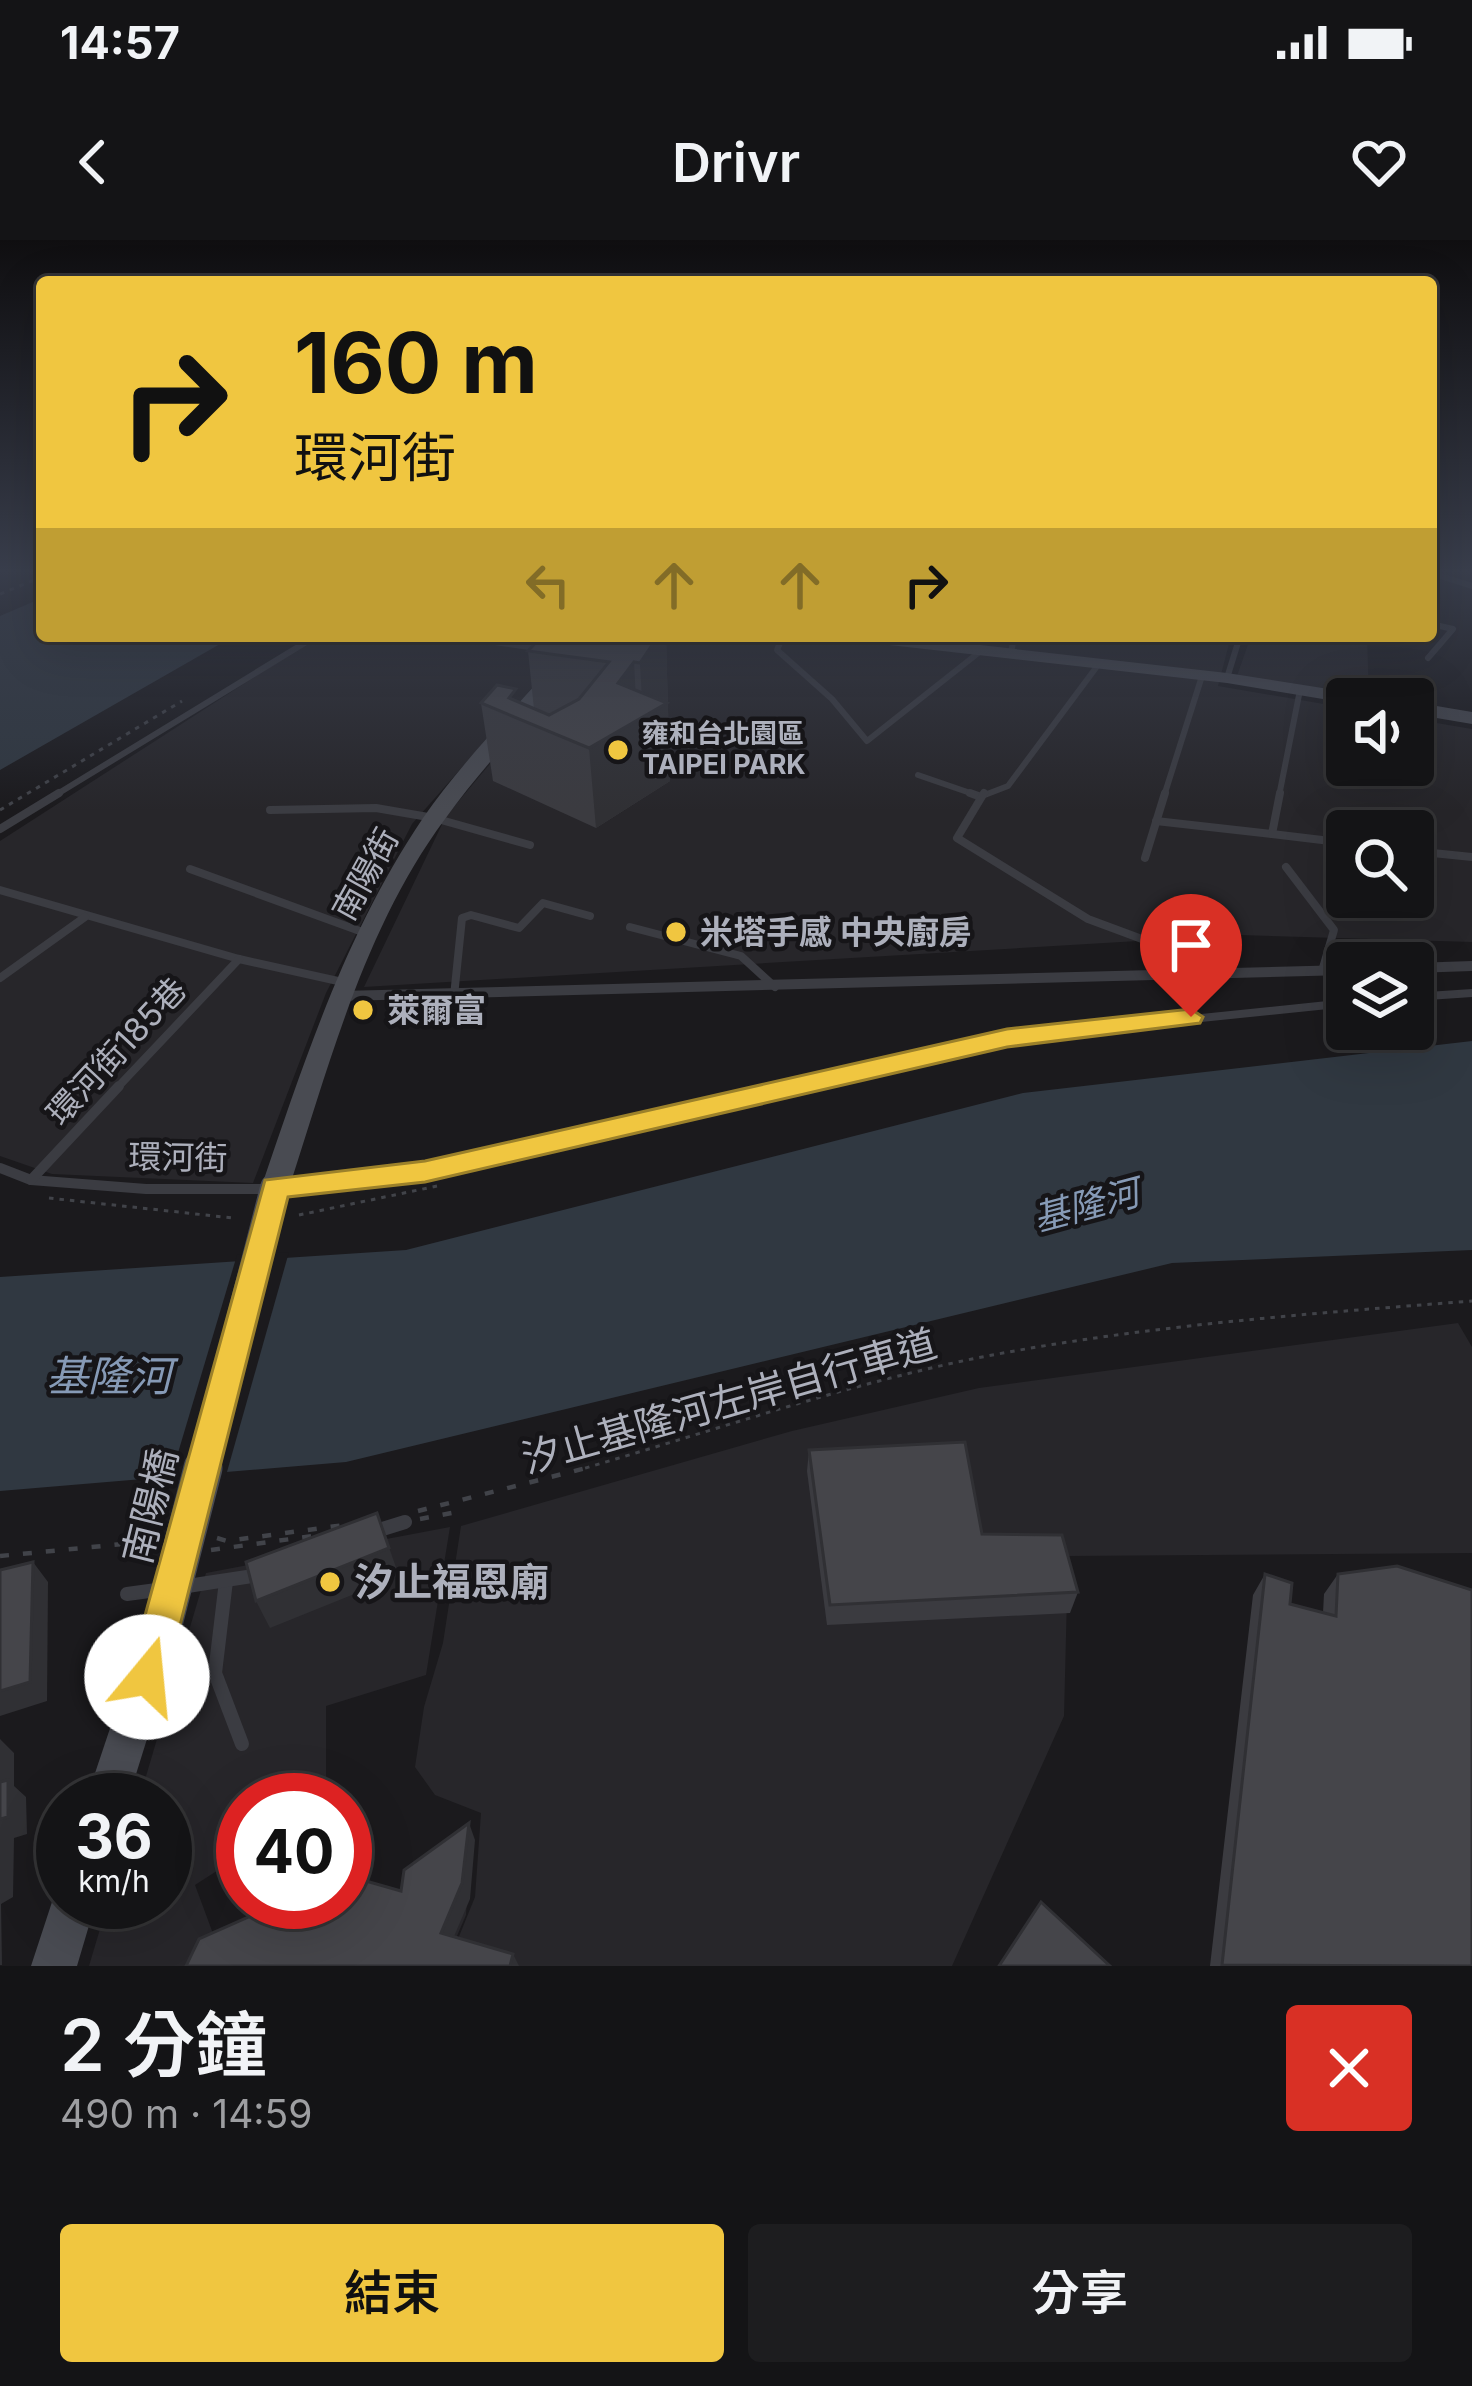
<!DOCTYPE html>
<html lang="zh-TW">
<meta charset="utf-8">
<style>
:root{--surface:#141416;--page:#1d1d1f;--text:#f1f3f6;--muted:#9d9ea1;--line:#333335;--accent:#f0c640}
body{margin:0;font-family:Inter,"Noto Sans TC",sans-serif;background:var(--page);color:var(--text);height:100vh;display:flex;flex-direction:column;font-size:45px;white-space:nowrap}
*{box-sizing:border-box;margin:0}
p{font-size:39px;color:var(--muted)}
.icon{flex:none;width:66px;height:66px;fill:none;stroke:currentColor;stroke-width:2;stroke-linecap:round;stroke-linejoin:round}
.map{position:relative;height:1726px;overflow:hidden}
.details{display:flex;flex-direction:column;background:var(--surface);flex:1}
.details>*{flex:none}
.banner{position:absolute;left:36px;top:36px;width:1401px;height:366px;border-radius:12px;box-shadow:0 12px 48px #0002,0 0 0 3px var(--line);background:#f0c640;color:#111;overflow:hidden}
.tools{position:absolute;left:1326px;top:438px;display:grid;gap:24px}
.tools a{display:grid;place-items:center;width:108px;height:108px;border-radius:12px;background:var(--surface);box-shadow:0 12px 48px #0002,0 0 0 3px var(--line);font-size:60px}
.speed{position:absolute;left:36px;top:1533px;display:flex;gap:24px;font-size:60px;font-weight:700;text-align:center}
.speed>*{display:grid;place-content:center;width:156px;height:156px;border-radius:50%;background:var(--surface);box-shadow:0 12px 48px #0002,0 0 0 3px var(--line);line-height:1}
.speed small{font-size:30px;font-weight:400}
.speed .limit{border:18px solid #d22;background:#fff;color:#111}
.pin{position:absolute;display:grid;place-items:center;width:102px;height:102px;color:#fff;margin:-123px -51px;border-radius:50% 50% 50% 0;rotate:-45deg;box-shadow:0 0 12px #0007}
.pin .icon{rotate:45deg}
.me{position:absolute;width:132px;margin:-66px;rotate:17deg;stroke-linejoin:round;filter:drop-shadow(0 0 9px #0008)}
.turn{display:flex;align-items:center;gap:42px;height:252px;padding:0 60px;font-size:54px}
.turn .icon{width:156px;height:156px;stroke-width:2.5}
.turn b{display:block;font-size:84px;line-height:102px}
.lanes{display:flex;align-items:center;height:114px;padding:0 60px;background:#0003;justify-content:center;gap:60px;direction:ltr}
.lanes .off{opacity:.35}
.round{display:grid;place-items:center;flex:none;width:126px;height:126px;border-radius:12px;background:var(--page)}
.headline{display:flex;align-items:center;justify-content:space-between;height:204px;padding:0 60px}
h1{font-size:72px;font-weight:600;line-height:90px}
.cta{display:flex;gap:24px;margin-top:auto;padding:24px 60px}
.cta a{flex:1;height:138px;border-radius:12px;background:var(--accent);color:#111;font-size:48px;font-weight:600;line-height:138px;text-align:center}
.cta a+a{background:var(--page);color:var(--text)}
.status{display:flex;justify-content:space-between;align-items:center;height:84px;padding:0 60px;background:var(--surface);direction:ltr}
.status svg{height:33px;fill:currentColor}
header{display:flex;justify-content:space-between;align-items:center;height:156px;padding:0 60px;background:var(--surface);font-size:54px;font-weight:600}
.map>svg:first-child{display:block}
</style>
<div class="status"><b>14:57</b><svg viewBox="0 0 49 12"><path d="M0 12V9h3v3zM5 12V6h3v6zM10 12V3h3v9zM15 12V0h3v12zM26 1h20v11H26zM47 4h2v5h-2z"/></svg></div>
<header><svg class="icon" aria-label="back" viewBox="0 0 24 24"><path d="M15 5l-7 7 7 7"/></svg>Drivr<svg class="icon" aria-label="heart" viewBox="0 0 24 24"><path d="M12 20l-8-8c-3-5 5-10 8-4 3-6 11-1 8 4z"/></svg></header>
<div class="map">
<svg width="1472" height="1726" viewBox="0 0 1472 1726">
<rect width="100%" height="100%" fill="#1b1a1d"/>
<!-- built -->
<g fill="#27262a" fill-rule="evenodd">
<polygon points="318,396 578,396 412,584 326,753 253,943 52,934 0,916 0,601"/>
<path d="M598,396H1231L1218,446L1347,468V525H1413V479L1472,489V702L1239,695L364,747L446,576ZM1347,591H1413V657H1347Z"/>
<polygon points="1251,396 1367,396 1369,457 1237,436"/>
<polygon points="1458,1083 1472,1107 1472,1313 1068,1316 1064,1476 952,1726 447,1726 475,1657 481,1573 435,1555 415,1527 424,1467 443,1403 461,1286 792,1191 979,1148"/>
<polygon points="450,1287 426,1435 326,1466 326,1560 243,1560 243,1614 195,1645 218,1707 345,1662 399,1653 471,1597 466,1675 444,1726 89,1726 108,1662 165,1662 165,1560 139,1560 206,1333"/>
</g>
<!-- water -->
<g fill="#303841">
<polygon points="42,358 42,396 234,396 0,530 0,376"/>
<polygon points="1472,801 1472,1010 1172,1023 346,1222 0,1251 0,1037 406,1010 1023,853"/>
</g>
<!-- pier -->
<polygon fill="#1b1a1d" points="289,1012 225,1239 169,1243 237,1015"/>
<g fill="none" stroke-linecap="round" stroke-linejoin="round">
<!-- path-far1 -->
<g stroke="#414349" stroke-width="3" stroke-dasharray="4.5 6" stroke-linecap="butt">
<polyline points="0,354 42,337"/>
<polyline points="0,570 182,461"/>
<polyline points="49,958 233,978"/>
<polyline points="299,975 442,945"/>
<path d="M575,1231C707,1193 837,1147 972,1119C1137,1086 1305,1074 1472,1061"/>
</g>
<!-- path -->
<g stroke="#414349" stroke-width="4.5" stroke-dasharray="9 14" stroke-linecap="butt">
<polyline points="418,1271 586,1228"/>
<polyline points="420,1279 457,1272 456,1265"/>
<polyline points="217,1298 227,1301 344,1285"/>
<polyline points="211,1310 320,1295"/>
<polyline points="0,1316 154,1301"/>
</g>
<!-- lane-far3 -->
<g stroke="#3b3c42" stroke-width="6">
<polyline points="1431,333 1472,346"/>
<polyline points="453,396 543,409"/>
<polyline points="783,396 777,410 832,459 867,501 982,410"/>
<polyline points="1011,414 1014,396"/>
<polyline points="1428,418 1453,389 1431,384"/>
<polyline points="1227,438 1240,396"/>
<polyline points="918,535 979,556"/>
<polyline points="54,556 316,396"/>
<polyline points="982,556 1008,546 1098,425"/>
<polyline points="1164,556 1202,436"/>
<polyline points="1279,556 1300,450"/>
</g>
<!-- lane-far2 -->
<g stroke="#3b3c42" stroke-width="8">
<polyline points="970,553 981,557"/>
<polyline points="984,553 957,598 1088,679 1228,731"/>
<polyline points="270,570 376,568 434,578 530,605"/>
<polyline points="1156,581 1272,594 1280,553"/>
<polyline points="0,589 59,553"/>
<polyline points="1272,594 1347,603"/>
<polyline points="1413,611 1472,617"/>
<polyline points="1145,618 1165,553"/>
<polyline points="1286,627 1334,690 1322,731"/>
<polyline points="190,629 368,694"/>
<polyline points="0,650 239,719 347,743"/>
<polyline points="630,687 741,716 775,747"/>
<polyline points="0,738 85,677"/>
<polyline points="454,756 462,678 471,675 519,688 543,663 590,676"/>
<polyline points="1413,757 1472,753"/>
<polyline points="116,849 239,719"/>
<polyline points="784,849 1007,798 1347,763"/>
</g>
<!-- lane-far1 -->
<g stroke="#3b3c42" stroke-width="10">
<polyline points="0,928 31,940 146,949 293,949 425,932 797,846"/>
<polyline points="31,940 119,846"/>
</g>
<!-- lane -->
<g stroke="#3b3c42" stroke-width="14">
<polyline points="376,1291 405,1282"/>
<polyline points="226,1341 215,1433 242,1504"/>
<polyline points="181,1347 259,1335"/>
<polyline points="127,1354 164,1349"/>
</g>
<!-- street -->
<g fill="#3b3c42" fill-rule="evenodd">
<polygon points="1472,721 1472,731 1413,733 1413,723"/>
<polygon points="1347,725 1347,735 341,761 333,756 341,751"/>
</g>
<!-- secondary -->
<g fill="#494b52" fill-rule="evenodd">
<path d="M579,396H597C549,459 491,515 445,579C365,687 330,822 289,948L285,956H265L261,948C305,819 346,692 423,578C464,518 530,453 579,396Z"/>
<polygon points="845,396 900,396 1227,433 1354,453 1363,459 1347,459 1347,463 1227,443 854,401"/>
<polygon points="1413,462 1472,472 1472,484 1413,474"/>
<polygon points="160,1377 174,1383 179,1396 128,1560 86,1560 141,1396 146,1383"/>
<polygon points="63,1645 63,1662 96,1662 77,1726 31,1726 52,1662"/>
</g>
<!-- secondary-bridge-far1 -->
<polyline stroke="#494b52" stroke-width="30" points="202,1231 275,948"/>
<!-- secondary-bridge -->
<polyline stroke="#494b52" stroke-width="39" points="160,1396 203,1228"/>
</g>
<!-- wall -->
<g fill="#3b3b40">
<polygon points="542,396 666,396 670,541 596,588 493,541 481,463 517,462 534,469 528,411"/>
<polygon points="809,1210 982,1294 1078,1352 1070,1373 827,1385 807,1231"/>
<polygon points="1265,1334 1290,1364 1323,1373 1324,1354 1338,1334 1472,1726 1210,1726 1253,1355"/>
</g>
<!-- shaded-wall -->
<g fill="#303034">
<polygon points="658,396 666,396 670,541 596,588 589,508 618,443 634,422 637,480 643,477 640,423"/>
<polygon points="377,1273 399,1336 270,1388 256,1361"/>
<polygon points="33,1322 48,1342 47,1461 0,1476 0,1451"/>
<polygon points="0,1499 14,1513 14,1546 26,1557 27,1594 14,1598 13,1657 1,1664 2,1725 0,1725"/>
<polygon points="469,1583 475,1600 470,1659 449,1708 441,1693"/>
<polygon points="513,1714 519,1726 510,1726"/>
</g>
<!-- building -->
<g fill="#45454a" stroke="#303034" stroke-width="3">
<polygon points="542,396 658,396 640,423 634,422 618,443 667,463 589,508 481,463 497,445 516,449 509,458 549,475 579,459 609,422 528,411"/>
<polygon points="965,1202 982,1294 1062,1295 1078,1352 830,1365 809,1210"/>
<polygon points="377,1273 389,1308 256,1361 246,1322"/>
<polygon points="33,1322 30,1442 0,1451 0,1330"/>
<polygon points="1397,1326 1472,1350 1472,1726 1222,1725 1265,1334 1292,1343 1290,1364 1336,1376 1338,1334"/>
<polygon points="8,1540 8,1577 0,1579 0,1542"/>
<polygon points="469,1583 462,1643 441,1693 513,1714 510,1726 186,1726 199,1699 282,1662 345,1662 345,1635 401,1651 404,1630"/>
<polygon points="1041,1662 1110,1726 999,1726"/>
</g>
<!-- sky -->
<linearGradient id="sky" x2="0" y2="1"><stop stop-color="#0f0e10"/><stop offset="0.58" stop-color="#393e4c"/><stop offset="1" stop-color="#393e4c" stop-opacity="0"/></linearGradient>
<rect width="1472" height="571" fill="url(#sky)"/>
<!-- route -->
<polygon fill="#f0c640" stroke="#9c812a" stroke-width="3" points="1191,769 1203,777 1200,783 1007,807 425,942 288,957 167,1437 161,1451 147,1457 133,1451 128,1437 265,940 425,921 1007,789"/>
<!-- markers -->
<g fill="#f0c640" stroke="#161518" stroke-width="4.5">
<circle cx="618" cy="510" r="12"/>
<circle cx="676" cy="692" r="12"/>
<circle cx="363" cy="770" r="12"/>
<circle cx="330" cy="1342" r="12"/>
</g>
<g text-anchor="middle" stroke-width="9" stroke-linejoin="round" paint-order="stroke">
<!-- far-poi labels -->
<g font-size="27" font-weight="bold" fill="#adb0bc" stroke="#161518" text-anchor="start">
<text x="642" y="503">雍和台北園區<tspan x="642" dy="31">TAIPEI PARK</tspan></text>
</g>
<!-- street labels -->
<g font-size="33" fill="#adb0bc" stroke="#161518">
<text transform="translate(365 634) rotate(-61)" y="12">南陽街</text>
<text transform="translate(116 811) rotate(-47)" y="12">環河街185巷</text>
<text transform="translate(178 917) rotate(1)" y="12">環河街</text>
</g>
<!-- poi labels -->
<g font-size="33" font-weight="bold" fill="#adb0bc" stroke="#161518" text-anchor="start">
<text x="700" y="704">米塔手感 中央廚房</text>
<text x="387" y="782">萊爾富</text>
</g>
<!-- water labels -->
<g font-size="36" font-style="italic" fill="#869ab6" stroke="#161518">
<text transform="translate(1086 965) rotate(-15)" y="13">基隆河</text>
</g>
<!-- near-street labels -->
<g font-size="39" fill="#adb0bc" stroke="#161518">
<text transform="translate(729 1161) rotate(-16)" y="14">汐止基隆河左岸自行車道</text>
<text transform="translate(150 1266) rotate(-76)" y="14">南陽橋</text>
</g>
<!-- near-poi labels -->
<g font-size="39" font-weight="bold" fill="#adb0bc" stroke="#161518" text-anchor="start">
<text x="354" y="1356">汐止福恩廟</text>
</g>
<!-- near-water labels -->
<g font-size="42" font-style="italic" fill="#869ab6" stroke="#161518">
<text x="109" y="1151">基隆河</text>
</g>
</g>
</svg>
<div class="tools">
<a><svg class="icon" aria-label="sound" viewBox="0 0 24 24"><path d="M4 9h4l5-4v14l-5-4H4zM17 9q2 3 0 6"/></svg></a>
<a><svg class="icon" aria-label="search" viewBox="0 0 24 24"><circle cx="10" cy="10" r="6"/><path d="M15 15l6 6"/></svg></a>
<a><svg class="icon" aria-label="layers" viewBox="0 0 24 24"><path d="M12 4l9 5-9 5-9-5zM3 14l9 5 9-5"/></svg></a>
</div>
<div class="speed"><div>36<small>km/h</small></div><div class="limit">40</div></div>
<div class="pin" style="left:1191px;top:777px;background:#d93025"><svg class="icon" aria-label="arrive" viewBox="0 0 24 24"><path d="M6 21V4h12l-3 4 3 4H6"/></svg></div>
<svg class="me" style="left:147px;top:1437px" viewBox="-20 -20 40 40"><circle r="19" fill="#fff"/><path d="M0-13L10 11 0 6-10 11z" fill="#f0c640"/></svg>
<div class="banner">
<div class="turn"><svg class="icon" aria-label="right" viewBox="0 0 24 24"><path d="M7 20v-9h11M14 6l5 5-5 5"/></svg><div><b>160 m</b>環河街</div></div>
<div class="lanes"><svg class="icon off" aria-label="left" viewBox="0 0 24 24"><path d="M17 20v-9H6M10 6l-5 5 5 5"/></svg><svg class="icon off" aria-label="ahead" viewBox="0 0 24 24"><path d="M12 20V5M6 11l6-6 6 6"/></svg><svg class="icon off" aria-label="ahead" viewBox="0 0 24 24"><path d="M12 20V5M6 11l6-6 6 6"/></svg><svg class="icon" aria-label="right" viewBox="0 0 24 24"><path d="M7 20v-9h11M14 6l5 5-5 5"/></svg></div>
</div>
</div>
<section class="details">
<div class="headline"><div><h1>2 分鐘</h1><p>490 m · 14:59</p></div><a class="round" style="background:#d93025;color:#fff"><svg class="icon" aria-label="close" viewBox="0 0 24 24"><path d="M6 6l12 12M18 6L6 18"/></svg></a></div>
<div class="cta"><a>結束</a><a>分享</a></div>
</section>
